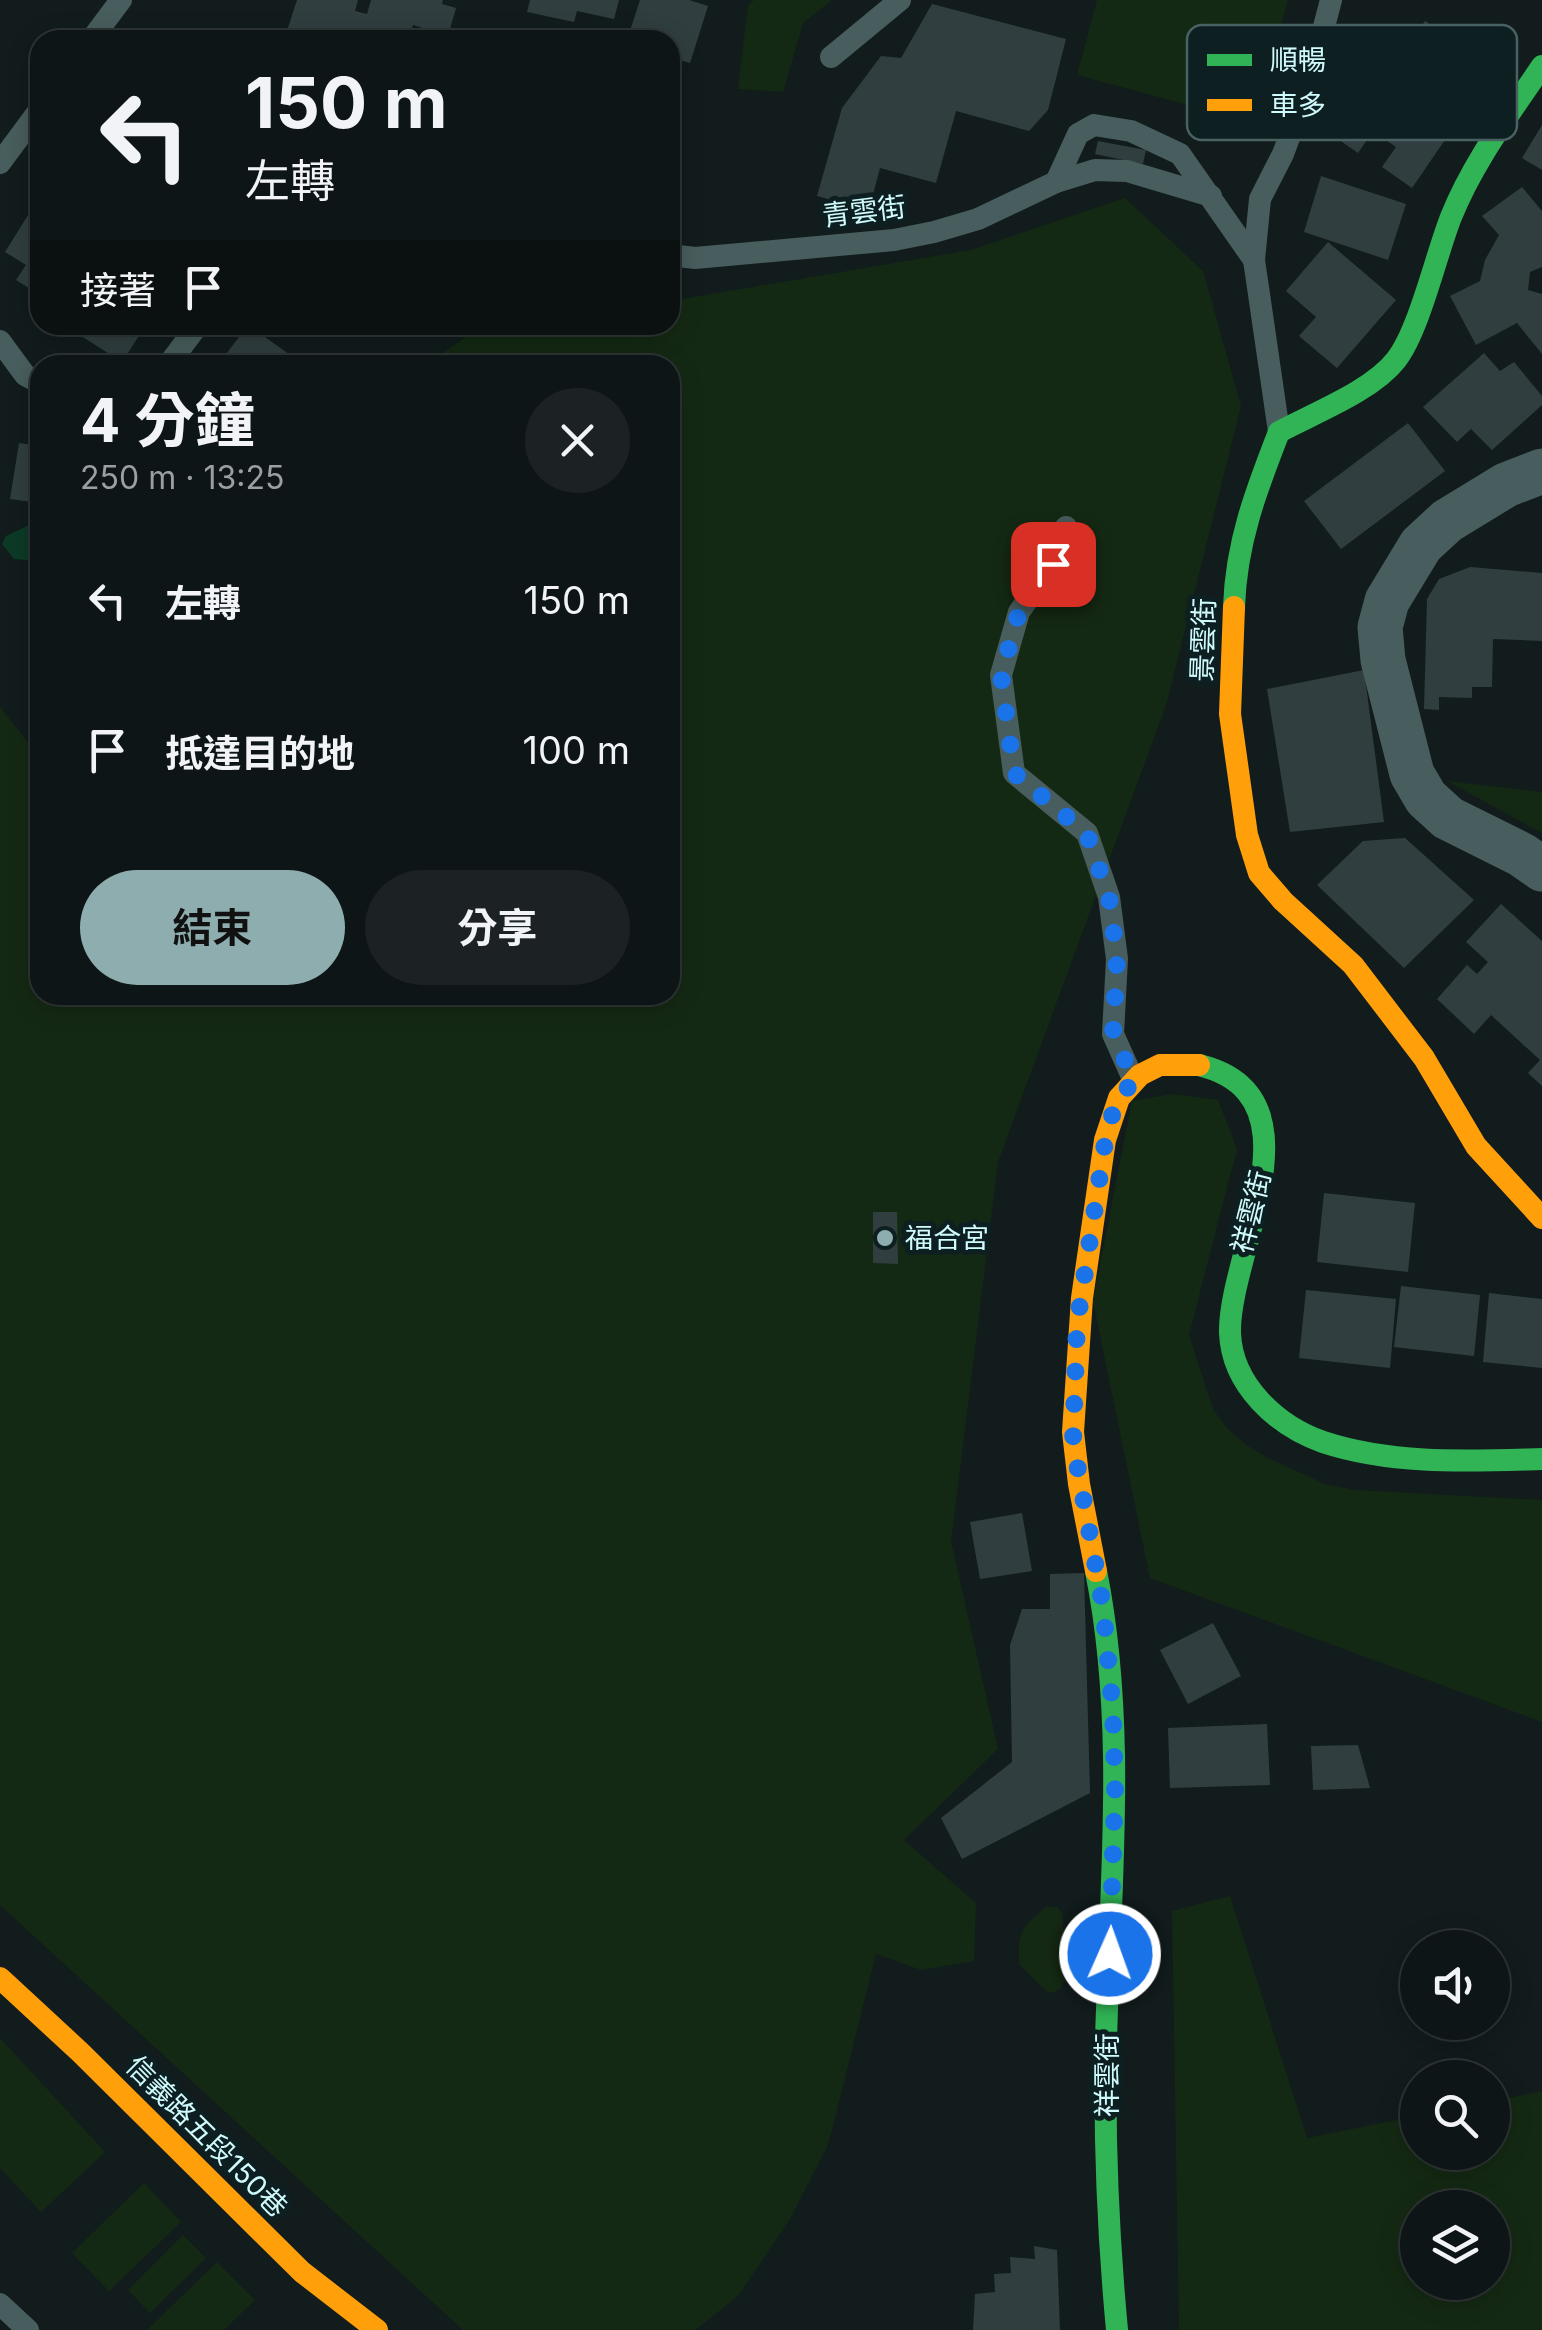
<!DOCTYPE html>
<html lang="zh-TW">
<meta charset="utf-8">
<style>
:root{--surface:#0e1516;--page:#1c2223;--text:#f1f3f6;--muted:#9b9fa1;--line:#2e3435;--accent:#8eadaf}
body{margin:0;font-family:Inter,"Noto Sans TC",sans-serif;background:var(--page);color:var(--text);height:100vh;display:flex;flex-direction:column;font-size:38px;white-space:nowrap}
*{box-sizing:border-box;margin:0}
p{font-size:32px;color:var(--muted)}
.icon{flex:none;width:55px;height:55px;fill:none;stroke:currentColor;stroke-width:2;stroke-linecap:round;stroke-linejoin:round}
.map{position:relative;flex:1;overflow:hidden}
.details{position:absolute;left:30px;top:355px;width:650px;height:650px;display:flex;flex-direction:column;background:var(--surface);border-radius:30px;box-shadow:0 5px 25px #0003,0 0 0 2px var(--line)}
.details>*{flex:none}
.hud{position:absolute;left:30px;top:30px;width:650px;height:305px;border-radius:30px;box-shadow:0 5px 25px #0003,0 0 0 2px var(--line);background:#0e1516;color:var(--text);overflow:hidden}
.tools{position:absolute;left:1400px;top:1930px;display:grid;gap:20px}
.tools a{display:grid;place-items:center;width:110px;height:110px;border-radius:50%;background:var(--surface);box-shadow:0 5px 25px #0003,0 0 0 2px var(--line);font-size:50px}
.pin{position:absolute;display:grid;place-items:center;width:85px;height:85px;color:#fff;margin:-42px;border-radius:20px;box-shadow:0 5px 15px #0006}
.me{position:absolute;width:110px;margin:-55px;rotate:2deg;stroke-linejoin:round;filter:drop-shadow(0 0 8px #0008)}
.turn{display:flex;align-items:center;gap:35px;height:210px;padding:0 50px;font-size:45px}
.turn .icon{width:130px;height:130px;stroke-width:2.5}
.turn b{display:block;font-size:70px;line-height:85px}
.then{display:flex;align-items:center;height:95px;padding:0 50px;background:#0003;gap:20px;font-size:38px}
.round{display:grid;place-items:center;flex:none;width:105px;height:105px;border-radius:52px;background:var(--page)}
.headline{display:flex;align-items:center;justify-content:space-between;height:170px;padding:0 50px}
h1{font-size:60px;font-weight:700;line-height:75px}
.button{display:flex;gap:20px;margin-top:auto;padding:20px 50px}
.button a{flex:1;height:115px;border-radius:60px;background:var(--accent);color:#111;font-size:40px;font-weight:700;line-height:115px;text-align:center}
.button a+a{background:var(--page);color:var(--text)}
ul{padding:0;list-style:none}
li{display:flex;align-items:center;gap:30px;height:150px;padding:0 50px}
li div{flex:1}
li b{display:block;font-size:38px}
li em{font-style:normal}
.map>svg:first-child{display:block}
</style>
<div class="map">
<svg width="1542" height="2330" viewBox="0 0 1542 2330">
<rect width="100%" height="100%" fill="#121c1d"/>
<!-- green -->
<g fill="#142913" fill-rule="evenodd">
<polygon points="754,0 832,0 803,23 783,92 738,89 748,5"/>
<polygon points="1097,0 1288,0 1255,123 1077,75"/>
<polygon points="1125,198 1203,271 1241,406 1166,705 998,1162 951,1541 998,1749 904,1840 976,1903 974,1961 921,1970 876,1954 828,2145 790,2219 738,2296 695,2330 463,2330 0,1905 0,707 40,757 40,995 670,995 670,365 425,365 484,325 670,325 670,301 971,250"/>
<polygon points="1447,781 1542,792 1542,833"/>
<polygon points="1172,1094 1218,1100 1237,1149 1189,1335 1213,1409 1226,1427 1245,1444 1270,1459 1325,1484 1355,1490 1542,1500 1542,1722 1150,1578 1093,1301 1132,1101"/>
<path d="M1230,1896L1307,2138L1417,2116L1418,2152H1492L1493,2101L1542,2091V2330H1179L1172,1911ZM1418,2208H1492V2282H1418Z"/>
<path d="M1046,1907H1057L1063,1914L1064,1982L1061,1988L1053,1993L1046,1991L1019,1964C1018,1930 1021,1928 1046,1907Z"/>
<polygon points="0,2038 105,2152 41,2212 0,2168"/>
<polygon points="144,2183 181,2222 109,2291 72,2253"/>
<polygon points="183,2235 206,2258 150,2313 128,2290"/>
<polygon points="217,2262 255,2300 224,2330 147,2330"/>
</g>
<!-- water -->
<polygon fill="#0c3a27" points="40,520 40,557 26,560 14,559 2,544 6,536"/>
<!-- building -->
<g fill="#303e3f">
<polygon points="297,0 358,0 355,11 367,14 371,0 443,0 442,4 456,8 448,36 413,25 409,40 284,40"/>
<polygon points="530,0 619,0 614,19 577,11 574,22 527,12"/>
<polygon points="640,0 689,0 708,6 690,63 670,57 670,40 627,40"/>
<polygon points="932,4 1066,39 1048,110 1029,131 956,111 936,183 880,168 869,210 817,196 842,108 881,56 901,58"/>
<polygon points="1425,21 1497,68 1462,121 1390,74"/>
<polygon points="1365,72 1451,131 1412,188 1382,167 1396,147 1373,131 1358,153 1325,130"/>
<polygon points="1542,125 1542,170 1522,158"/>
<polygon points="1098,141 1146,150 1143,164 1095,154"/>
<polygon points="1321,176 1406,204 1388,260 1304,232"/>
<polygon points="1522,187 1542,211 1542,267 1530,272 1528,290 1542,294 1542,354 1517,323 1476,345 1450,296 1480,281 1485,260 1499,235 1482,216"/>
<polygon points="40,196 40,295 16,280 26,265 5,252"/>
<polygon points="1328,242 1396,300 1337,368 1299,336 1316,317 1286,291"/>
<polygon points="64,325 140,325 144,328 122,362"/>
<polygon points="248,325 293,357 287,365 218,365"/>
<polygon points="1484,353 1500,371 1514,362 1542,396 1542,405 1492,450 1471,429 1457,442 1423,407"/>
<polygon points="1408,423 1445,471 1341,549 1304,501"/>
<polygon points="19,443 40,446 40,503 10,499"/>
<polygon points="1470,567 1542,573 1542,641 1493,639 1492,687 1472,687 1472,698 1439,697 1439,710 1424,709 1427,599 1439,579"/>
<polygon points="1364,670 1384,822 1290,832 1267,689"/>
<polygon points="1405,838 1474,900 1404,968 1317,885 1363,841"/>
<polygon points="1501,904 1542,941 1542,1086 1528,1073 1540,1060 1491,1015 1474,1034 1437,999 1467,965 1477,974 1488,962 1466,942"/>
<polygon points="1324,1193 1415,1203 1408,1272 1317,1262"/>
<polygon points="873,1212 897,1212 898,1264 873,1263"/>
<polygon points="1401,1286 1480,1295 1474,1356 1394,1347"/>
<polygon points="1306,1290 1396,1299 1390,1368 1299,1358"/>
<polygon points="1489,1293 1542,1299 1542,1368 1483,1362"/>
<polygon points="1022,1513 1032,1571 980,1579 970,1522"/>
<polygon points="1084,1573 1090,1793 962,1859 941,1818 1012,1762 1010,1645 1022,1609 1050,1609 1050,1574"/>
<polygon points="1213,1623 1241,1676 1188,1704 1160,1650"/>
<polygon points="1267,1724 1270,1785 1170,1788 1168,1728"/>
<polygon points="1358,1745 1370,1788 1313,1790 1311,1746"/>
<polygon points="1034,2246 1057,2250 1060,2330 973,2330 975,2294 995,2292 994,2274 1011,2273 1010,2257 1035,2259"/>
</g>
<g fill="none" stroke-linecap="round" stroke-linejoin="round">
<!-- lane -->
<g stroke="#485d5d" stroke-width="22">
<polyline points="91,40 121,0"/>
<polyline points="831,57 900,0"/>
<polyline points="0,163 40,109"/>
<polyline points="1056,182 1078,134 1094,125 1131,131 1180,154 1254,260"/>
<polyline points="670,255 695,258 894,240 934,232 978,219 1056,182 1095,170 1127,171 1211,196"/>
<polyline points="0,341 25,375 40,383"/>
<polyline points="168,365 198,325"/>
<polyline points="1279,432 1254,260 1260,199 1283,154 1309,84 1331,0"/>
<polyline points="1066,527 1053,564 1019,612 1001,675 1014,773 1087,833 1109,897 1117,959 1113,1034 1134,1081"/>
<polyline points="0,2304 28,2330"/>
</g>
<!-- street -->
<polyline stroke="#485d5d" stroke-width="45" points="1542,471 1506,485 1447,521 1421,545 1387,601 1380,627 1383,660 1412,774 1426,798 1448,818 1522,855 1542,869"/>
<!-- fast -->
<g stroke="#30b455" stroke-width="22">
<path d="M1234,607C1236,543 1256,491 1279,432C1314,413 1372,391 1396,360C1419,331 1436,255 1451,217C1473,162 1509,115 1542,66"/>
<path d="M1199,1065C1326,1096 1228,1253 1230,1333C1232,1385 1277,1426 1323,1442C1393,1465 1469,1461 1542,1459"/>
<path d="M1096,1571C1127,1727 1110,1884 1106,2041C1104,2138 1108,2234 1117,2330"/>
</g>
<!-- slow -->
<g stroke="#ff9f0a" stroke-width="22">
<polyline points="1234,607 1230,714 1247,835 1259,873 1283,901 1353,965 1424,1058 1476,1146 1542,1218"/>
<polyline points="1096,1571 1079,1484 1073,1432 1082,1298 1105,1140 1119,1098 1140,1075 1160,1065 1199,1065"/>
<polyline points="0,1978 81,2053 302,2272 377,2330"/>
</g>
</g>
<g fill="none" stroke-linecap="round" stroke-linejoin="round">
<!-- route -->
<polyline stroke="#1a73e8" stroke-width="18" stroke-dasharray="0 32.4" points="1053,564 1019,612 1001,675 1014,773 1087,834 1109,897 1117,958 1113,1034 1134,1080 1116,1102 1106,1136 1077,1324 1073,1442 1103,1606 1113,1712 1115,1790 1110,1954"/>
</g>
<!-- markers -->
<circle fill="#8eadaf" stroke="#0e1f21" stroke-width="4" cx="885" cy="1238" r="10"/>
<g text-anchor="middle" stroke-width="10" stroke-linejoin="round" paint-order="stroke">
<!-- street labels -->
<g font-size="28" fill="#d0fbfd" stroke="#0e1f21">
<text transform="translate(864 211) rotate(-7)" y="10">青雲街</text>
<text transform="translate(1203 640) rotate(-88)" y="10">景雲街</text>
<text transform="translate(1251 1212) rotate(-76)" y="10">祥雲街</text>
<text transform="translate(1107 2075) rotate(-90)" y="10">祥雲街</text>
<text transform="translate(207 2136) rotate(45)" y="10">信義路五段150巷</text>
</g>
<!-- poi labels -->
<g font-size="28" fill="#d0fbfd" stroke="#0e1f21" text-anchor="start">
<text x="905" y="1248">福合宮</text>
</g>
</g>
<!-- legend -->
<rect x="1187" y="25" width="330" height="115" rx="15" fill="#0e1f21" stroke="#486163" stroke-width="2.5"/>
<rect x="1207" y="54" width="45" height="12" fill="#30b455"/>
<rect x="1207" y="99" width="45" height="12" fill="#ff9f0a"/>
<g font-size="28" fill="#d0fbfd">
<text x="1270" y="70">順暢</text>
<text x="1270" y="115">車多</text>
</g>
</svg>
<div class="tools">
<a><svg class="icon" aria-label="sound" viewBox="0 0 24 24"><path d="M4 9h4l5-4v14l-5-4H4zM17 9q2 3 0 6"/></svg></a>
<a><svg class="icon" aria-label="search" viewBox="0 0 24 24"><circle cx="10" cy="10" r="6"/><path d="M15 15l6 6"/></svg></a>
<a><svg class="icon" aria-label="layers" viewBox="0 0 24 24"><path d="M12 4l9 5-9 5-9-5zM3 14l9 5 9-5"/></svg></a>
</div>
<div class="pin" style="left:1053px;top:564px;background:#d93025"><svg class="icon" aria-label="arrive" viewBox="0 0 24 24"><path d="M6 21V4h12l-3 4 3 4H6"/></svg></div>
<svg class="me" style="left:1110px;top:1954px" viewBox="-20 -20 40 40"><circle r="17" fill="#1a73e8" stroke="#fff" stroke-width="3"/><path d="M0-11L8 9 0 5-8 9z" fill="#fff"/></svg>
<div class="hud">
<div class="turn"><svg class="icon" aria-label="left" viewBox="0 0 24 24"><path d="M17 20v-9H6M10 6l-5 5 5 5"/></svg><div><b>150 m</b>左轉</div></div>
<div class="then">接著<svg class="icon" aria-label="arrive" viewBox="0 0 24 24"><path d="M6 21V4h12l-3 4 3 4H6"/></svg></div>
</div>
<section class="details">
<div class="headline"><div><h1>4 分鐘</h1><p>250 m · 13:25</p></div><a class="round"><svg class="icon" aria-label="close" viewBox="0 0 24 24"><path d="M6 6l12 12M18 6L6 18"/></svg></a></div>
<ul>
<li><svg class="icon" aria-label="left" viewBox="0 0 24 24"><path d="M17 20v-9H6M10 6l-5 5 5 5"/></svg><div><b>左轉</b></div><em>150 m</em></li>
<li><svg class="icon" aria-label="arrive" viewBox="0 0 24 24"><path d="M6 21V4h12l-3 4 3 4H6"/></svg><div><b>抵達目的地</b></div><em>100 m</em></li>
</ul>
<div class="button"><a>結束</a><a>分享</a></div>
</section>
</div>
